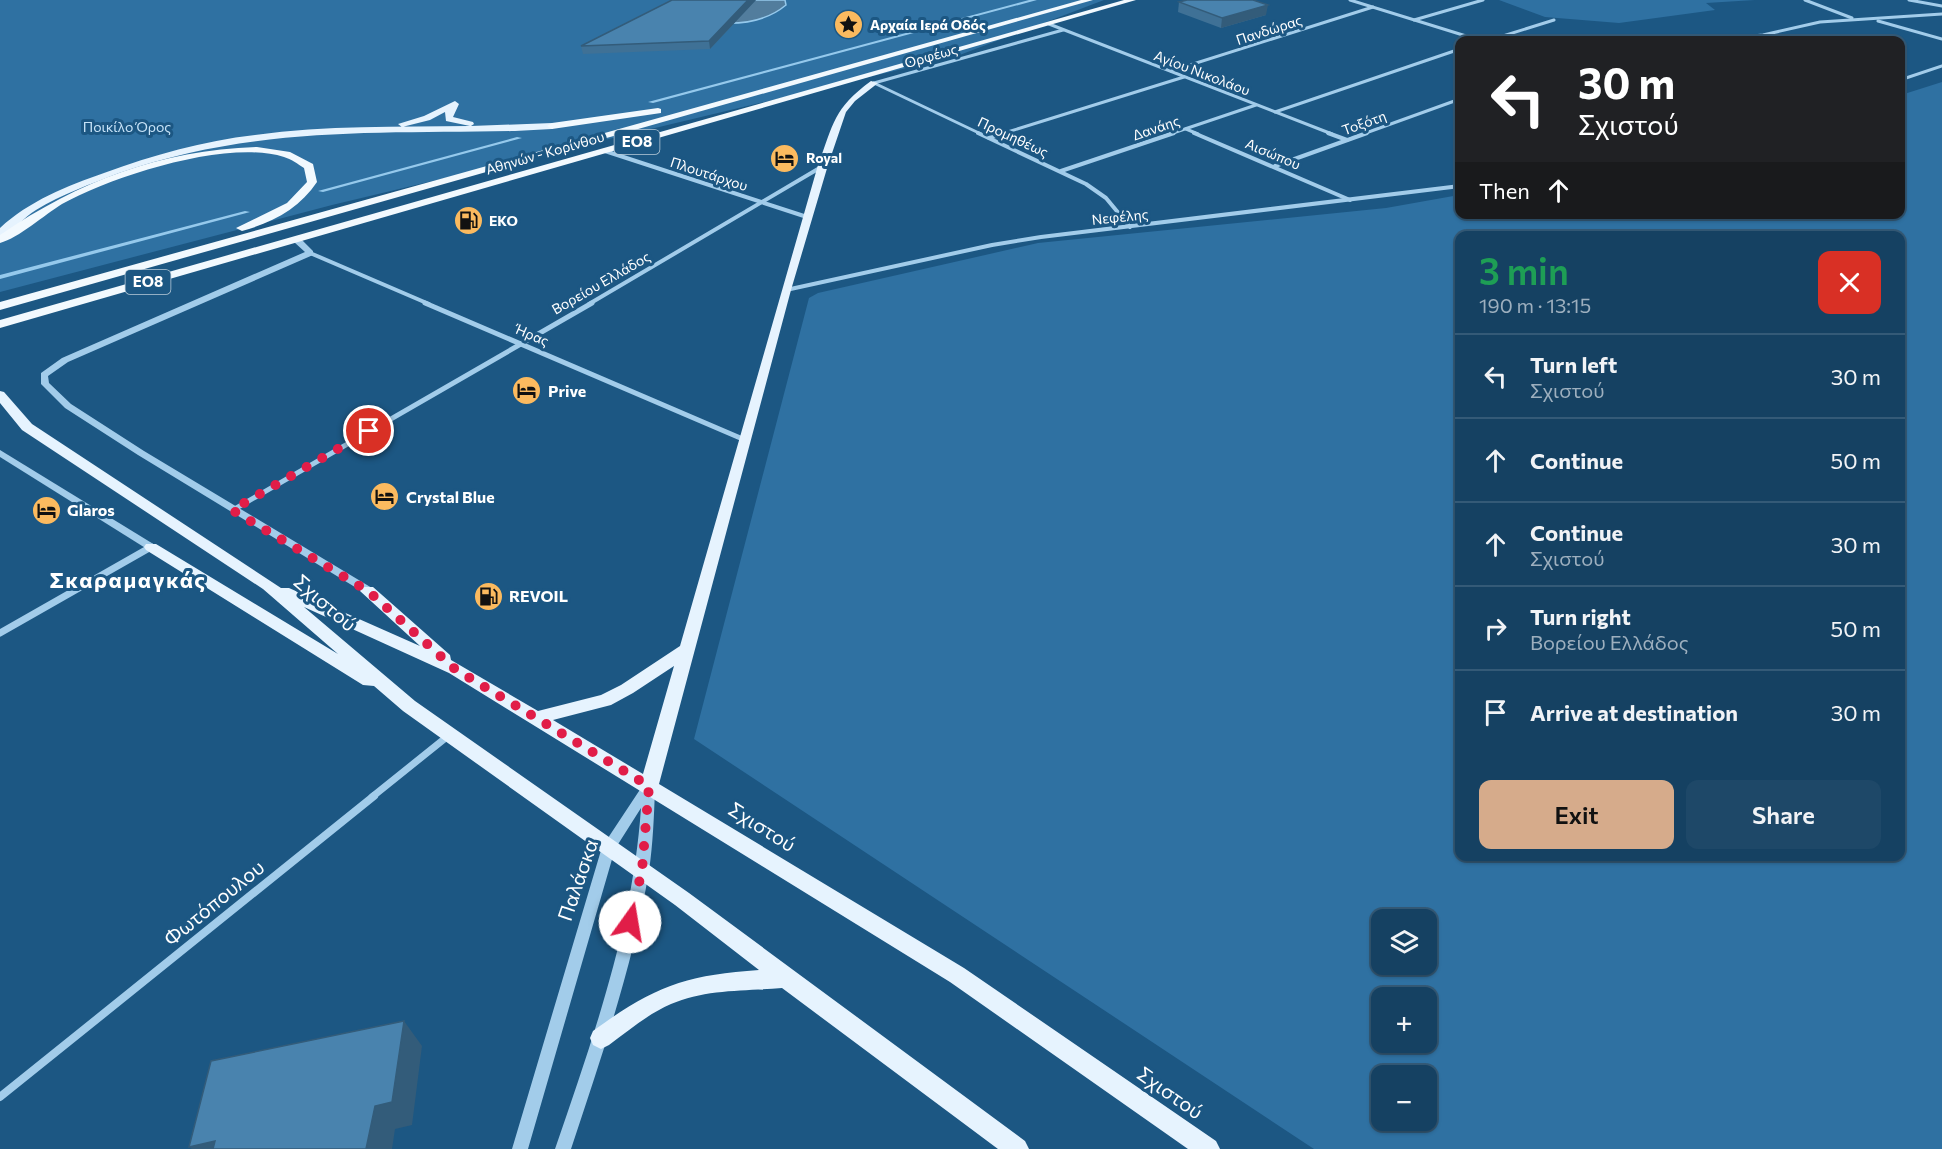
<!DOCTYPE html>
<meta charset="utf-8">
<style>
:root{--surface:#154162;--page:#1e4868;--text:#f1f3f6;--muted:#9dafbe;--line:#345a77;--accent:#d6ab8b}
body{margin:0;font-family:Commissioner,sans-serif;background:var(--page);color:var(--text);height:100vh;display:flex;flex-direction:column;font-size:22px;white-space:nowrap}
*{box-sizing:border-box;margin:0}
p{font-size:20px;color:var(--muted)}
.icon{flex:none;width:33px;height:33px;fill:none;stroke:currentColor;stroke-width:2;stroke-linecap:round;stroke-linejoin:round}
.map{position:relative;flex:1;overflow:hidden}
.sheet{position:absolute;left:1455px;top:231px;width:450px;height:630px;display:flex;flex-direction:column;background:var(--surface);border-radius:12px;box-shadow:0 2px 4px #0004,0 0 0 2px var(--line)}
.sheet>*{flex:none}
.banner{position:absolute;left:1455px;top:36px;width:450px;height:183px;border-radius:12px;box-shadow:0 2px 4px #0004,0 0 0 2px var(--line);background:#202124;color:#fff;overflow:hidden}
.controls{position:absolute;left:1371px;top:909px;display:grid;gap:12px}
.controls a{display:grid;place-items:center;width:66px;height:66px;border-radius:12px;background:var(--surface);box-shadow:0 2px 4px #0004,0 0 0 2px var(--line);font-size:30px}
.pin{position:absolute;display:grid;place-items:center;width:51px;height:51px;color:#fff;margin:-26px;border:3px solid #fff;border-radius:50%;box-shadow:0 2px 6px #0007}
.me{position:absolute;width:66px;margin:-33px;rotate:13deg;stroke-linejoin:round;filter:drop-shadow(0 0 4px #0008)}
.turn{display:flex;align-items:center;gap:21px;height:126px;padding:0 24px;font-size:27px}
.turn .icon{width:78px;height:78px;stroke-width:2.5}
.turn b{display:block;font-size:42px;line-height:51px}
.then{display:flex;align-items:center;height:57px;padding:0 24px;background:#0003;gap:12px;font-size:22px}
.round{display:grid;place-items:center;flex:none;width:63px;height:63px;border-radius:12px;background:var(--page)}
.overview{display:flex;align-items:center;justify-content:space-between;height:102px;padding:0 24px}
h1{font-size:36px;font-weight:600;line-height:45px;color:#1e9e55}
.button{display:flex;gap:12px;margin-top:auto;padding:12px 24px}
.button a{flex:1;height:69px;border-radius:12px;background:var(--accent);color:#111;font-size:24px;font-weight:600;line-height:69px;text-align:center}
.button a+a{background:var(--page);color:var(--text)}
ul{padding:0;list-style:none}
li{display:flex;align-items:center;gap:18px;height:84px;padding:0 24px;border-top:2px solid var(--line)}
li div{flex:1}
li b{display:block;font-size:22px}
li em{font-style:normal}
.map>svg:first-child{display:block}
</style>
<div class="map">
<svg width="1942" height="1149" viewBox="0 0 1942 1149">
<rect width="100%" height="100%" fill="#1c5783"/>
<!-- green -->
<g fill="#2f71a2" fill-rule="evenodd">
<polygon points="0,0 1104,0 957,56 332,205 0,292"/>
<polygon points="1499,0 1755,0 1706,3 1715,10 1619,23 1545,17"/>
<path d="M1942,82V1149H1314L694,739L809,298L818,293L1038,243L1386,208L1459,195L1460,214H1900L1901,95ZM1460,236H1900V856H1460ZM1382,920H1426V964H1382ZM1382,998H1426V1042H1382ZM1382,1076H1426V1120H1382Z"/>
</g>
<!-- water -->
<path fill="#527d9d" stroke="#95c9ec" stroke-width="1.5" d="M675,0H785L786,5C750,35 698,21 657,12L663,5Z"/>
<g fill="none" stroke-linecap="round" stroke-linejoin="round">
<!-- stream -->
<g fill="#95c9ec" fill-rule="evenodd">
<polygon points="1029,0 1037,0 653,103 648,102"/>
<polygon points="517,137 522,138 323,192 318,191"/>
<polygon points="245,211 250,212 0,279 0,275"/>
</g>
<!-- minor-far4 -->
<g stroke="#a2ccea" stroke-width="3">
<polyline points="1350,0 1479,40"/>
<polyline points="1805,0 1852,18"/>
<polyline points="1909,0 1942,6"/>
<polyline points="1414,20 1483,0"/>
<polyline points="1878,21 1942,39"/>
<polyline points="1049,24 1332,134"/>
<polyline points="1490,40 1554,20"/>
<polyline points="1711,40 1763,35 1820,22 1942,14"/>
<polyline points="1171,71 1373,7"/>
<polyline points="1900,80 1942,66"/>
<polyline points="874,83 981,134"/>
<polyline points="874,83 1063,30"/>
<polyline points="1275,112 1460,49"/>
<polyline points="1186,129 1198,134"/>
<polyline points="1001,134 1184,77"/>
<polyline points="1170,134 1256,105"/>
<polyline points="1363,134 1460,99"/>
</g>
<!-- minor-far3 -->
<g stroke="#a2ccea" stroke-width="4">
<polyline points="978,133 1086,184 1106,198 1130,227"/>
<polyline points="1194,133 1350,200"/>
<polyline points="1328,133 1347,140"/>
<polyline points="989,138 1006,133"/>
<polyline points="605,151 807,217"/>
<polyline points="1275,166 1367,133"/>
<polyline points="1061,171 1174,133"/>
<polyline points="310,253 429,304"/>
<polyline points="786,290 992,245 1041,237 1460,186"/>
<polyline points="589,304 823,166"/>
</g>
<!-- minor-far2 -->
<g stroke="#a2ccea" stroke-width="5">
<polyline points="425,303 745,440"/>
<polyline points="233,510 592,303"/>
</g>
<!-- minor-far1 -->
<g stroke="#a2ccea" stroke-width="7">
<polyline points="0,633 151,547"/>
<polyline points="372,797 448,736"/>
</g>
<!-- minor -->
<polyline stroke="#a2ccea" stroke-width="8" points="0,1097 374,796"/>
<!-- tertiary -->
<g fill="#a2ccea" fill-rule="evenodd">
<polygon points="294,238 300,238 313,251 313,255 68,362 48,376 49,383 71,404 144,451 372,588 373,591 368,595 138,455 65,408 41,384 41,373 62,358 305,252 294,242"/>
<polygon points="0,450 155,545 156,547 155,549 147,549 0,457"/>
<path d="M649,781L653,782L655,789C654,816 653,844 649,871C633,966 601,1058 571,1149H555C593,1038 633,926 641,808L615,849L528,1149H512L602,847L645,782Z"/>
</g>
<!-- primary -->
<g fill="#e6f3fe" fill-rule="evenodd">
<path d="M871,81L878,83L855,101L846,112L828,165L791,290L659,784L964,968L1216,1141L1220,1149H1188L950,982L530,723L449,673L304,607L415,701L689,893L1025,1141L1029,1149H998L782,988C745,991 705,989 671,1004C648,1014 628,1031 609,1045L601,1049L593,1045L590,1038L593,1031C653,987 685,975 759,970L675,905L403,711L374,686L363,685L146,550L144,547L146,544H156L338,654L263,589L22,430L0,403V391L4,392L32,424L281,588H289L420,646L360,591L363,587H373L450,655L451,660L538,711L601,695L621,685L680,646L818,165C834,123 833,109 871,81ZM674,666L643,774L553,720L611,705L633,693Z"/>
<path d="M455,101L459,104L453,117L473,122L474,124L471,126L552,123L556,126L552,129L515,131C376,134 253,126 119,173C91,184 62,194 36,210C24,217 12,233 0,237V228C29,201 67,186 104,173C153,155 203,141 255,135C326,125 398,127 470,126L446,121L445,112L430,120L402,127L398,124L424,116Z"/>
</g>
<!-- trunk -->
<g fill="#f2f9fe" fill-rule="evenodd">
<polygon points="1081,0 1093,0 0,310 0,302"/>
<polygon points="1124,0 1136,0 0,328 0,320"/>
<polygon points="658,108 661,109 661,113 552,129 547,126 552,123"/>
<path d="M257,147L290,152L313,164L317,182C300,208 272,223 242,231L236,228L287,203L307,182L304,168C298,164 291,159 284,157C227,139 113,176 62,204C44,215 19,238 0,243V235C79,181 161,150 257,147Z"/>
</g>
</g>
<!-- wall -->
<g fill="#3f7196">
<polygon points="756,0 710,49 583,54 581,46"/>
<polygon points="1179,2 1266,15 1221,28 1178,12"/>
</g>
<!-- shaded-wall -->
<g fill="#335c7a">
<polygon points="748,0 756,0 710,49 709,41"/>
<polygon points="1268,5 1266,15 1221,28 1222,18"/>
<polygon points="404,1021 422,1046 412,1125 395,1129 392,1149 366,1149 375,1106"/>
<polygon points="215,1141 225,1149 192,1149 189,1147"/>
</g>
<!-- building -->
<g fill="#4983ae" stroke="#335c7a" stroke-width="1.5">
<polygon points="672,0 748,0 709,41 581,46"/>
<polygon points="1187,0 1253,0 1268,5 1222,18 1179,2"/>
<polygon points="404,1021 392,1102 375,1106 366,1149 213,1149 215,1141 189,1147 211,1061"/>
</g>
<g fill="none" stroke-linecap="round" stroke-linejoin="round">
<!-- route -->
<polyline stroke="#e11d48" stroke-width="10" stroke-dasharray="0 18" points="369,431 232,510 368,591 455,669 649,786 642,870 630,922"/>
</g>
<!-- icons -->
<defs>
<symbol id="sight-disc" viewBox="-11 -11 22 22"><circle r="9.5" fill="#fbba5f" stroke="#1c5783"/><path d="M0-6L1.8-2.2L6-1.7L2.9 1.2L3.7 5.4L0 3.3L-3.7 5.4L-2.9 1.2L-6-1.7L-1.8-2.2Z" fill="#111"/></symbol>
<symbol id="hotel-disc" viewBox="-11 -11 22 22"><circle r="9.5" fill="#fbba5f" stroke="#1c5783"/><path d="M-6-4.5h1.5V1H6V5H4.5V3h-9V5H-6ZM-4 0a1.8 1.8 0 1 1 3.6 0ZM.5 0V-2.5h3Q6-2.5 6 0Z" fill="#111"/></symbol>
<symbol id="fuel-disc" viewBox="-11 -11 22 22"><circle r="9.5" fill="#fbba5f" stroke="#1c5783"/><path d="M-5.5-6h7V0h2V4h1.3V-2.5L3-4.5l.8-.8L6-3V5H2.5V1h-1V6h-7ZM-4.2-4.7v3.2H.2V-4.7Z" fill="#111"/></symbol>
</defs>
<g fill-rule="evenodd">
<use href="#sight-disc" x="832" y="8" width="33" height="33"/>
<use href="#hotel-disc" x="768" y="142" width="33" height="33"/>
<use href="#fuel-disc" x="452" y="204" width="33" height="33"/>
<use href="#hotel-disc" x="510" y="374" width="33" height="33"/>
<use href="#hotel-disc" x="368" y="480" width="33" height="33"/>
<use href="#hotel-disc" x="30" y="494" width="33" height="33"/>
<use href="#fuel-disc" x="472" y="580" width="33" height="33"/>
</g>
<g text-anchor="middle" stroke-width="6" stroke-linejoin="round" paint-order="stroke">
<!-- far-poi labels -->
<g font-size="14" font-weight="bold" fill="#fff" stroke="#1c5783" text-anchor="start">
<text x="870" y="30">Αρχαία Ιερά Οδός</text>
<text x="806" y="163">Royal</text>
<text x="489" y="226">EKO</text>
</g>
<!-- far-street labels -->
<g font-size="14" fill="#fff" stroke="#1c5783">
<text transform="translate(1269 30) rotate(-18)" y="5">Πανδώρας</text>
<text transform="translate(931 56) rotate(-16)" y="5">Ορφέως</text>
<text transform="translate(1202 73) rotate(21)" y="5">Αγίου Νικολάου</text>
<text transform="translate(1364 123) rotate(-20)" y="5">Τοξότη</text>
<text transform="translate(1156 128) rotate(-19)" y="5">Δανάης</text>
<text transform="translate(1013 137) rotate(25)" y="5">Προμηθέως</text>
<text transform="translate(545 153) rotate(-16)" y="5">Αθηνών - Κορίνθου</text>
<text transform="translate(1273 154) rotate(23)" y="5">Αισώπου</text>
<text transform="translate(709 174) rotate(18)" y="5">Πλουτάρχου</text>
<text transform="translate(1120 217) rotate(-6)" y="5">Νεφέλης</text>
<text transform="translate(601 283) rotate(-30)" y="5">Βορείου Ελλάδος</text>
<text transform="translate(532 335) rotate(23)" y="5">Ήρας</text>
</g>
<!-- far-park labels -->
<g font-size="14" fill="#c7e3f8" stroke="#1c5783">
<text x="127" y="132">Ποικίλο Όρος</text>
</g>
<!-- shield labels -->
<g fill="#1c5783" stroke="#bbcdda" stroke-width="1.5">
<rect x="614.5" y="130" width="45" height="24" rx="4.5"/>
<rect x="125.5" y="270" width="45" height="24" rx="4.5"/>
</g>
<g font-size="15" font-weight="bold" fill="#fff">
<text x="637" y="147">ΕΟ8</text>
<text x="148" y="287">ΕΟ8</text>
</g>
<!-- poi labels -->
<g font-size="16" font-weight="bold" fill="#fff" stroke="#1c5783" text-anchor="start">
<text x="548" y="397">Prive</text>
<text x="406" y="503">Crystal Blue</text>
<text x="67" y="516">Glaros</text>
<text x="509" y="602">REVOIL</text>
</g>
<!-- near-street labels -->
<g font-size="20" fill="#fff" stroke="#1c5783">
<text transform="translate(325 603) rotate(41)" y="7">Σχιστού</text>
<text transform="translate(762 827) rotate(32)" y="7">Σχιστού</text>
<text transform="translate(578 880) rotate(-71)" y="7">Παλάσκα</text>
<text transform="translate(214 903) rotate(-39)" y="7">Φωτόπουλου</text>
<text transform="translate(1170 1093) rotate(35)" y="7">Σχιστού</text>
</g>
<!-- district labels -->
<g font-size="22" font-weight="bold" letter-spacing="1.5" fill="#fff" stroke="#1c5783">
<text x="128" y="588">Σκαραμαγκάς</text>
</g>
</g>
</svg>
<div class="controls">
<a><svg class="icon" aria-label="layers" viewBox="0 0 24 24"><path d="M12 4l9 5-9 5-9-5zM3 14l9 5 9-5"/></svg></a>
<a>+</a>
<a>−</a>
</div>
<div class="pin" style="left:369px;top:431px;background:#d93025"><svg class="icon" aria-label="arrive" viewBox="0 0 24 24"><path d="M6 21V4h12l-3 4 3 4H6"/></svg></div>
<svg class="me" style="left:630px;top:922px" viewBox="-20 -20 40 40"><circle r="19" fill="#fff"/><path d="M0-13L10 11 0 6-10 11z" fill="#e11d48"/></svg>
<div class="banner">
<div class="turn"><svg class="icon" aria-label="left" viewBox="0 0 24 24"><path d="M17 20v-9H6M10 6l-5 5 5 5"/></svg><div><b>30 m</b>Σχιστού</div></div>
<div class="then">Then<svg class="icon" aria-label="ahead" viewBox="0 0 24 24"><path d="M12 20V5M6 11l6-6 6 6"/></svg></div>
</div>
<section class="sheet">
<div class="overview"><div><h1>3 min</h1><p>190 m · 13:15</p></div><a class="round" style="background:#d93025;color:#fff"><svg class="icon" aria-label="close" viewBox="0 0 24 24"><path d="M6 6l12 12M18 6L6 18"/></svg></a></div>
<ul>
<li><svg class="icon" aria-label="left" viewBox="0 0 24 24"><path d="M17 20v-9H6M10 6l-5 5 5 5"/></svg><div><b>Turn left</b><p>Σχιστού</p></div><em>30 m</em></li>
<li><svg class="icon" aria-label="ahead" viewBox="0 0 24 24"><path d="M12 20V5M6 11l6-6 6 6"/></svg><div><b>Continue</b></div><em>50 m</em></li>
<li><svg class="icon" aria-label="ahead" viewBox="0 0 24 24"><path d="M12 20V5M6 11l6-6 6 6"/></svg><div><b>Continue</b><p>Σχιστού</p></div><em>30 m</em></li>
<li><svg class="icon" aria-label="right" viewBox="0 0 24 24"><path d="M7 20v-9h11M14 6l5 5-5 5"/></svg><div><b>Turn right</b><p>Βορείου Ελλάδος</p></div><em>50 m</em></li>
<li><svg class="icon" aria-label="arrive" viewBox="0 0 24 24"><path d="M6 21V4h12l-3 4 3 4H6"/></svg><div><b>Arrive at destination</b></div><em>30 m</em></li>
</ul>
<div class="button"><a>Exit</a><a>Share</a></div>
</section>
</div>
